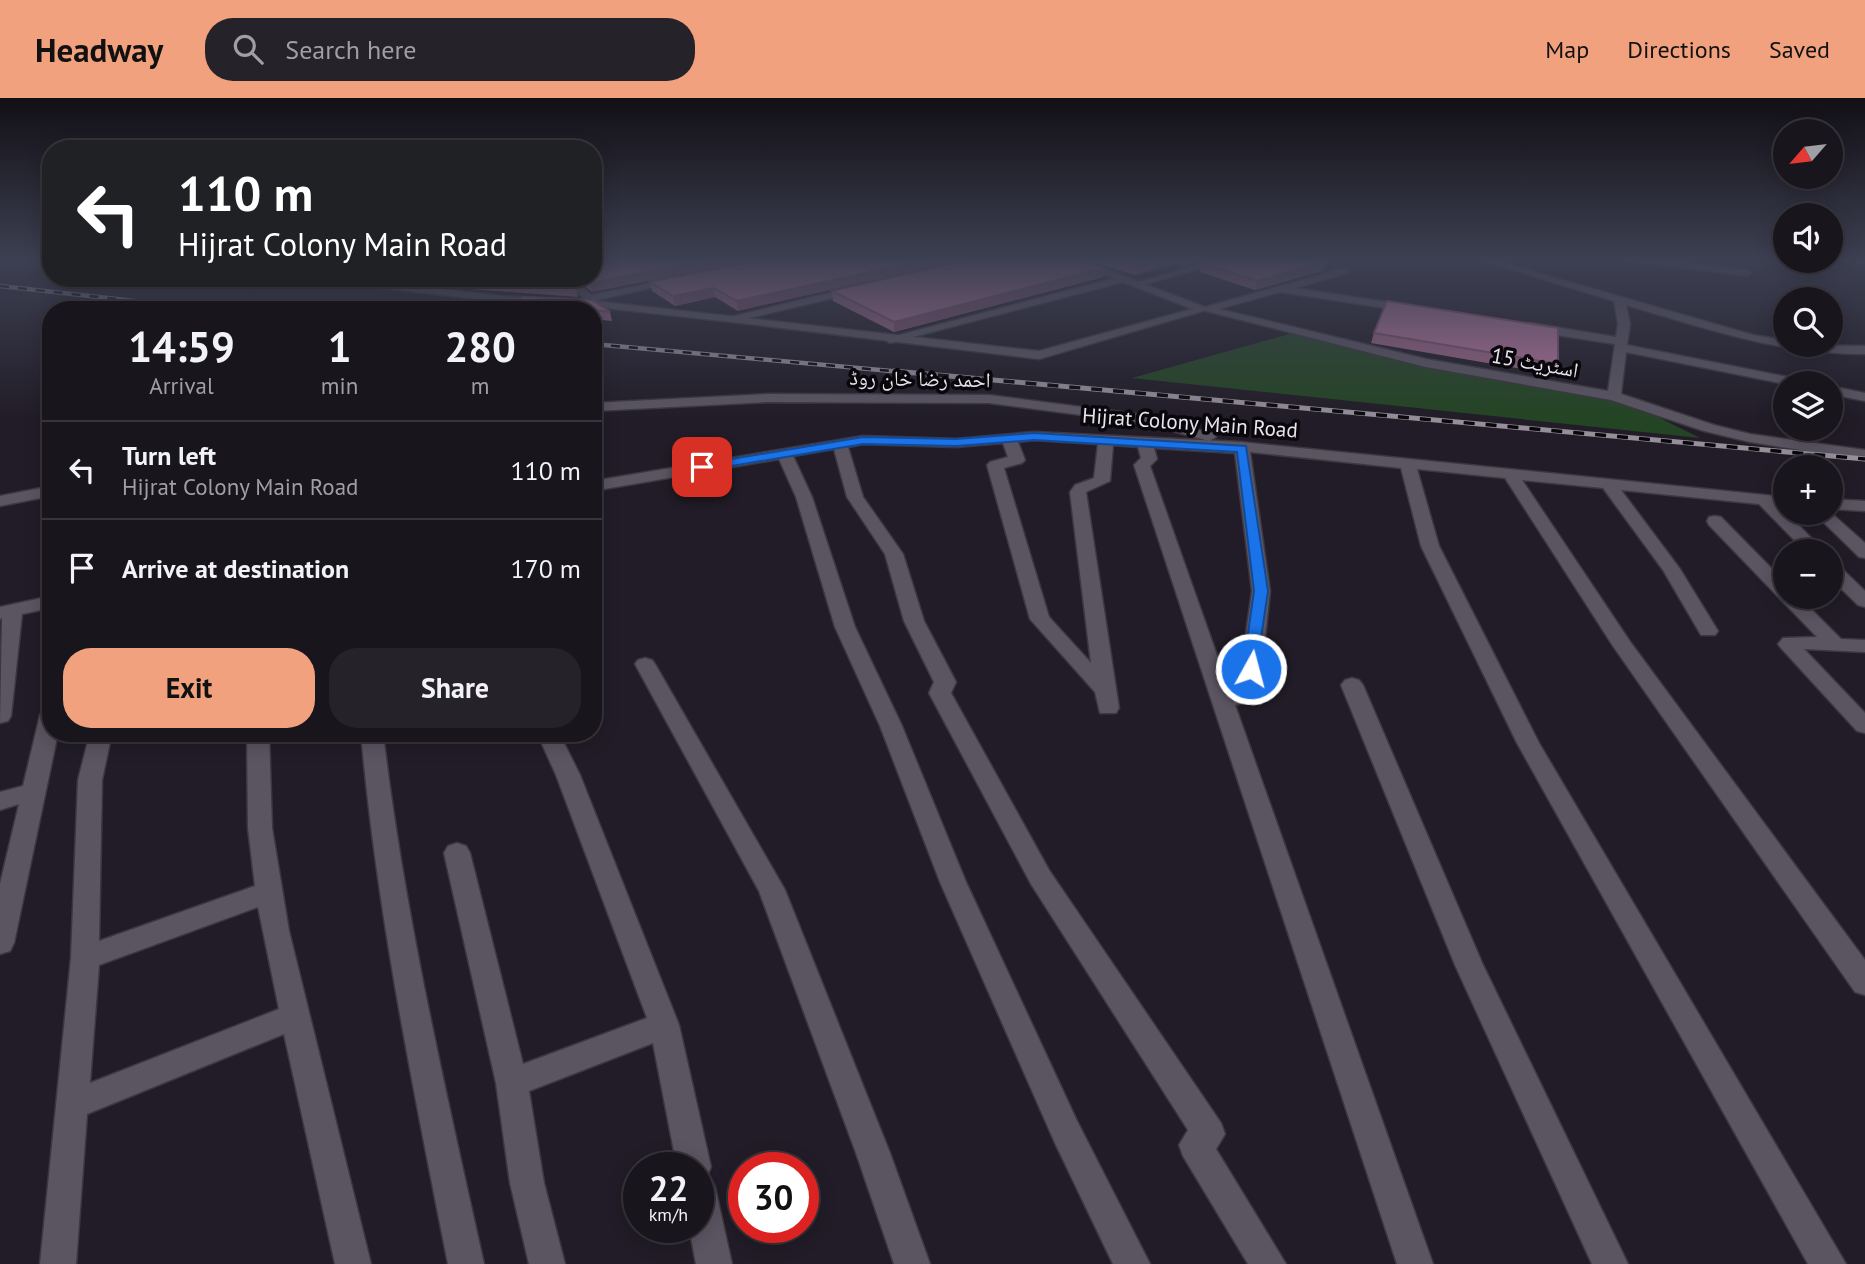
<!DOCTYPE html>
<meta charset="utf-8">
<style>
:root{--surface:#19151d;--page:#26222a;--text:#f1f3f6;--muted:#9f9fa4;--line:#37343b;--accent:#f1a17d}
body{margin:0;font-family:"PT Sans","Noto Naskh Arabic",sans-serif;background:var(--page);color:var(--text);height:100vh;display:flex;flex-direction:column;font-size:26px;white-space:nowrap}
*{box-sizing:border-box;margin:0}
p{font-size:23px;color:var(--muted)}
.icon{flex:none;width:38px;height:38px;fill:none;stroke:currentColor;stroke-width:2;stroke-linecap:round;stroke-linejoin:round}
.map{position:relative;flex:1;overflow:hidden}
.panel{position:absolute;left:42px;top:203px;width:560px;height:441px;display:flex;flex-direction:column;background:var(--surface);border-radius:28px;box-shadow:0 4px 18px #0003,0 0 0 2px var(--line)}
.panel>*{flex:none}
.hud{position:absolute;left:42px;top:42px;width:560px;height:147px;border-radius:28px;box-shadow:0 4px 18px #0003,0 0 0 2px var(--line);background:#202124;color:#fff;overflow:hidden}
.needle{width:46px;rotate:242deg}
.tools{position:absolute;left:1773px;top:21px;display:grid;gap:14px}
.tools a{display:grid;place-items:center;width:70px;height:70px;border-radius:50%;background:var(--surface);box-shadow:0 4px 18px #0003,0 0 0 2px var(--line);font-size:35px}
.speed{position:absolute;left:623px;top:1054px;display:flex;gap:14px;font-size:35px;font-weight:700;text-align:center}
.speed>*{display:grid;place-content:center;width:91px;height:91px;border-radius:50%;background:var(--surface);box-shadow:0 4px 18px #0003,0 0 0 2px var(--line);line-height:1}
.speed small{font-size:18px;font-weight:400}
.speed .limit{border:10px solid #d22;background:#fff;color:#111}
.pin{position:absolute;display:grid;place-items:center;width:60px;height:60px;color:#fff;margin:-30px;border-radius:14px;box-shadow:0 4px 10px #0006}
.me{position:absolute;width:77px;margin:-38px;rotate:7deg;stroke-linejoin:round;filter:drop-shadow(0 0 5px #0008)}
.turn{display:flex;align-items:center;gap:24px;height:147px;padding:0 21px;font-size:32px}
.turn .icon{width:91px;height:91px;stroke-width:2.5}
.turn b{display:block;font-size:49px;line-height:60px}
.eta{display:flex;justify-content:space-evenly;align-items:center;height:119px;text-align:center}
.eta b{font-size:42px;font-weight:700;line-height:49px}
.action{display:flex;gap:14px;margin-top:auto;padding:14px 21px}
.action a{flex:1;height:80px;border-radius:28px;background:var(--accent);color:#111;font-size:28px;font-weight:700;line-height:80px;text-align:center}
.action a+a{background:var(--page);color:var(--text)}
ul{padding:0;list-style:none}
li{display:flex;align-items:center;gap:21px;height:98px;padding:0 21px;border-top:2px solid var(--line)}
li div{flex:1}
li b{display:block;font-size:26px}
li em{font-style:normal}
header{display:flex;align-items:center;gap:42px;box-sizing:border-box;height:98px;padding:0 35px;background:var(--accent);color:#111}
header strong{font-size:33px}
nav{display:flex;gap:38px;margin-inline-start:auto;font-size:24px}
.search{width:490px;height:63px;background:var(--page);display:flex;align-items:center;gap:18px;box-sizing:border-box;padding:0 24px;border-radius:28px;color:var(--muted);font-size:26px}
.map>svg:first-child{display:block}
</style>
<header>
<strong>Headway</strong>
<div class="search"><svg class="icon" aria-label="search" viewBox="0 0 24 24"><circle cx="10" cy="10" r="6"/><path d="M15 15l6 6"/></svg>Search here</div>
<nav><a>Map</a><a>Directions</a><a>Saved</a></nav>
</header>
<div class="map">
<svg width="1865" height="1166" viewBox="0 0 1865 1166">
<rect width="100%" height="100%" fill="#211c27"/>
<!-- green -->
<polygon fill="#244524" points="1293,235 1423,268 1628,304 1700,340 1132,280"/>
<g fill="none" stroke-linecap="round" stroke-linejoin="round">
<defs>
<g id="street">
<polygon points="1091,160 1108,160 1081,168 1076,165"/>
<polygon points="1222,160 1238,160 1136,189 1131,186"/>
<path d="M1472,160H1487L1753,237L1785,242V247L1865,248V256C1778,256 1708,231 1626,207L1630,226L1627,247L1798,281L1805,285L1785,286L1626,254L1621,296L1714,327L1750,336L1865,352V362L1750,344L1704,333L1611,302L1426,269L1198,211L1344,170L1348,171V175L1295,190L1412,208L1418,211L1412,214L1280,194L1219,211L1426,261L1608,293L1615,246L1530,233L1524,229L1530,225L1616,239L1618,226L1614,203Z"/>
<polygon points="1623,160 1650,160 1747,172 1752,175 1747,178 1628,163"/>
<polygon points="1837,160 1865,160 1865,165 1842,163"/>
<polygon points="1123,178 1127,179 1127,183 890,245 884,241"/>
<polygon points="345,180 368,180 342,187 337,184"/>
<polygon points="466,180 489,180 421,195 415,192"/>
<polygon points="559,180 571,180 591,197 677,180 682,183 597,202 601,206 595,209"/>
<polygon points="859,188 864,191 863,193 732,224 726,220"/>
<polygon points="1830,288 1865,295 1865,303 1830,296"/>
<polygon points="768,296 989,297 1144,317 1214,336 1216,339 1209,343 1143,325 989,305 768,304 593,313 593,305"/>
<path d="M1034,334L1241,344L1785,399V409L1780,408L1824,453H1805L1759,406L1621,392L1680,471L1718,533L1715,537H1701L1663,472L1603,390L1522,382L1631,545L1865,862V897L1855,894L1613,548L1505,380L1417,371L1439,448L1539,645L1846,1166H1808L1517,645L1421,448L1401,370L1250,354L1270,493L1259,597L1256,602L1235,607L1433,1166H1397L1134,367L1141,360L1138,349L1113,347L1110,383L1086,394L1119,610L1116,615H1100L1095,594L1030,521L987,367L990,364L1008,359L1003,345L956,349L863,346L848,349L863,399L903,456L924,523L956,584L951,595L1049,772L1221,1025L1225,1036L1216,1051L1286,1166H1248L1183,1058L1179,1047L1188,1032L1031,786L929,595L934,584L904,523L885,456L847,399L834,351L793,358L812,399L855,529L902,628L966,784L1077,1023L1150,1166H1113L1055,1045L940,784L880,628L835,529L796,399L779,361L593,393V383L863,338L956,341ZM1034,342L1098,346L1094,380L1075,387L1070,394L1091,565L1049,519L1004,370L1022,365L1025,362L1018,344ZM1154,350L1235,355L1252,493L1238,592L1230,594L1150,368L1157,361Z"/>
<polygon points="51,388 51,398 0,408 0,398"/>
<polygon points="1830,401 1865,403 1865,413 1830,411"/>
<polygon points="1830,414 1865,445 1865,460 1859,459 1814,415"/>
<polygon points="1715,418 1721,419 1785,484 1785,499 1799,499 1841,541 1865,542 1865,554 1804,551 1865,615 1865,635 1857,633 1781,550 1778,546 1783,540 1817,539 1709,427 1707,423 1709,419"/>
<polygon points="1830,464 1836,465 1865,493 1865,509 1858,507 1830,480"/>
<polygon points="51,498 51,510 22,516 11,618 8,623 0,625 2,520 0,521 0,509"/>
<polygon points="645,560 652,562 655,566 785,792 890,1055 930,1166 894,1166 856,1055 759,793 635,566 638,562"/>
<polygon points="1352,580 1359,582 1363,587 1483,867 1628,1166 1592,1166 1455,867 1341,587 1345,582"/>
<polygon points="51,610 51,635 58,635 14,845 10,853 0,856 0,786 19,706 0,712 0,694 23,688 40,617 43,612"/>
<path d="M90,635H112L102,682L99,843L255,788L248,730L247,635H269L272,730L289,833L371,1166H335L284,936L87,1016L76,1166H40L71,860L78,682ZM258,809L279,911L90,985L99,867Z"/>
<path d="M361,635H383C404,814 445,990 484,1166H448C413,990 377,814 361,635Z"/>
<polygon points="537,635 559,635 580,677 679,927 711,1069 708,1076 715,1089 732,1166 696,1166 689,1129 698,1129 698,1069 677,1069 653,945 529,993 544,1085 565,1166 529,1166 510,1085 496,985 444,755 448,748 457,745 466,748 470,755 523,966 647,920 556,677"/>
</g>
<polygon id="secondary" points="1062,160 1076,160 1210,211 1039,261 732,224 595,209 503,204 321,183 316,180 351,180 503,198 595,203 1039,253 1192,211"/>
</defs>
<!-- street casing -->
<use href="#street" stroke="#3c3741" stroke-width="3"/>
<!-- secondary casing -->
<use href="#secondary" stroke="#3c3741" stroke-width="3"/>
<!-- street -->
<use href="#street" fill="#5b5562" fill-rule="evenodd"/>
<!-- secondary -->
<use href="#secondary" fill="#5b5562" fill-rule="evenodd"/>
<defs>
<g id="rail-far1">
<polyline points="0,188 216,212"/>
<polyline points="593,246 913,275"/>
</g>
<polyline id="rail" points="894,273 1865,361"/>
</defs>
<!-- rail-far1 casing -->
<use href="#rail-far1" stroke="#948f99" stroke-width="4.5"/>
<!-- rail casing -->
<use href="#rail" stroke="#948f99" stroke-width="5"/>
<!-- rail-far1 -->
<use href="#rail-far1" stroke="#0a070c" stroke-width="2.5" stroke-dasharray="9" stroke-linecap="butt"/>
<!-- rail -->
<use href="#rail" stroke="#0a070c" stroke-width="3.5" stroke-dasharray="11" stroke-linecap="butt"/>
</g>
<!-- wall -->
<g fill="#9a6585">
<polygon points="769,160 738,213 715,199 675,208 652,193 650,184"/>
<polygon points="1099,160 1213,160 1184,168 1177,165 1135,177 1098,166"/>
<polygon points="1325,164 1323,173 1255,192 1200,174 1201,165"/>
<polygon points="1103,179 894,234 833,203 832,193"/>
<polygon points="387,180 453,180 427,186"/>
<polygon points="575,180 593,180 592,194"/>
<polygon points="454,181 576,190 578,199 457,190"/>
<polygon points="523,199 593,202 610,214 612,223 593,221 593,212 517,212 515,203"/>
<polygon points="1374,235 1558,266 1553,276 1493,266 1371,245"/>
</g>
<!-- shaded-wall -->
<g fill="#7d526c">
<polygon points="721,160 766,160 592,194 590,185"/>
<polygon points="934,160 972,160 738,213 737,203"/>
<polygon points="1167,160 1177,160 1177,165 1135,177 1136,168"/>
<polygon points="1185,160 1213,160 1184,168"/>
<polygon points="1325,164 1323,173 1255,192 1257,183"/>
<polygon points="1104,170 1103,179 894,234 894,224"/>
<polygon points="425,180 453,180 427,186"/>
<polygon points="714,190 715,199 675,208 673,198"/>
</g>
<!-- building -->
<g fill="#b3759b" stroke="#7d526c" stroke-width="2">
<polygon points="593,160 721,160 590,185 584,180 593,180"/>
<polygon points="769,160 934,160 737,203 714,190 673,198 650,184"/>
<polygon points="977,160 1077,160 1104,170 894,224 832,193"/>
<polygon points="1108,160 1167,160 1136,168"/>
<polygon points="1220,160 1310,160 1325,164 1257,183 1201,165"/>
<polygon points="457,180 564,180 576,190 454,181"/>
<polygon points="523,199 593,202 610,214 515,203"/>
<polygon points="1387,203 1558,230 1558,266 1374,235"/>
</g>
<!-- sky -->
<linearGradient id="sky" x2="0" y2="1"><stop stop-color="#120f15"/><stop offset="0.5" stop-color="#3d4052"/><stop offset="1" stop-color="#3d4052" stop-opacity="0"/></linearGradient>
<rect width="1865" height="323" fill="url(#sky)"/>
<!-- route -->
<polygon fill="#1a73e8" stroke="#114b97" stroke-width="2" points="1034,335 1246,348 1268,493 1256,574 1245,574 1243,571 1254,493 1237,354 1034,342 956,348 863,346 702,373 697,369 702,366 863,339 956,341"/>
<g text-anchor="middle" stroke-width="7" stroke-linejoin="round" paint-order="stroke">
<!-- far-street labels -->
<g font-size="21" fill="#e9e5ed" stroke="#0a070c">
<text transform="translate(1535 265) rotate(10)" y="7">اسٹریٹ 15</text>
<text transform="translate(920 281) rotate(1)" y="7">احمد رضا خان روڈ</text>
<text transform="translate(1190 325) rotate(4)" y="7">Hijrat Colony Main Road</text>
</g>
</g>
</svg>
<div class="tools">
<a><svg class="needle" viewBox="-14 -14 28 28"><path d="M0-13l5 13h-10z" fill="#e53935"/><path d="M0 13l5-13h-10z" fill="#9f9fa4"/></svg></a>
<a><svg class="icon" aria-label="sound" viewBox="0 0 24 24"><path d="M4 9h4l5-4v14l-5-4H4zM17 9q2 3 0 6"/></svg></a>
<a><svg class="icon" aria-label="search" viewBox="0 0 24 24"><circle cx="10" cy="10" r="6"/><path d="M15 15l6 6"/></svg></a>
<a><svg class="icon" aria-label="layers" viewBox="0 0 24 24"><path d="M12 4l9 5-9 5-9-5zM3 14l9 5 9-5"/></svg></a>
<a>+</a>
<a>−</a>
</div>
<div class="speed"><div>22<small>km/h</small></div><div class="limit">30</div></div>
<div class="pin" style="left:702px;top:369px;background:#d93025"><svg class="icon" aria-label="arrive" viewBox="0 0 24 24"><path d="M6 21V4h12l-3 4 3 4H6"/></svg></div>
<svg class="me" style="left:1251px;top:571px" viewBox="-20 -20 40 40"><circle r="17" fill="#1a73e8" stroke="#fff" stroke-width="3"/><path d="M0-11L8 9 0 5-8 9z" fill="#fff"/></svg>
<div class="hud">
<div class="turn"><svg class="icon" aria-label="left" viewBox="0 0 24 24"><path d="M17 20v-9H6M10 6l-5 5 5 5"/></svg><div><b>110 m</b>Hijrat Colony Main Road</div></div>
</div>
<section class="panel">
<div class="eta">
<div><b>14:59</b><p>Arrival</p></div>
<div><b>1</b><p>min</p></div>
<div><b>280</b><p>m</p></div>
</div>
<ul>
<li><svg class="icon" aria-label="left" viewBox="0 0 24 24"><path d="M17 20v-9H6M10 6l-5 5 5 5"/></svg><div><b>Turn left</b><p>Hijrat Colony Main Road</p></div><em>110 m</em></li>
<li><svg class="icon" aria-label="arrive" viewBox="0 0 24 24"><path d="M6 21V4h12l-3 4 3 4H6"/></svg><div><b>Arrive at destination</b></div><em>170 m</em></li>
</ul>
<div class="action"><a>Exit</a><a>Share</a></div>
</section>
</div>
